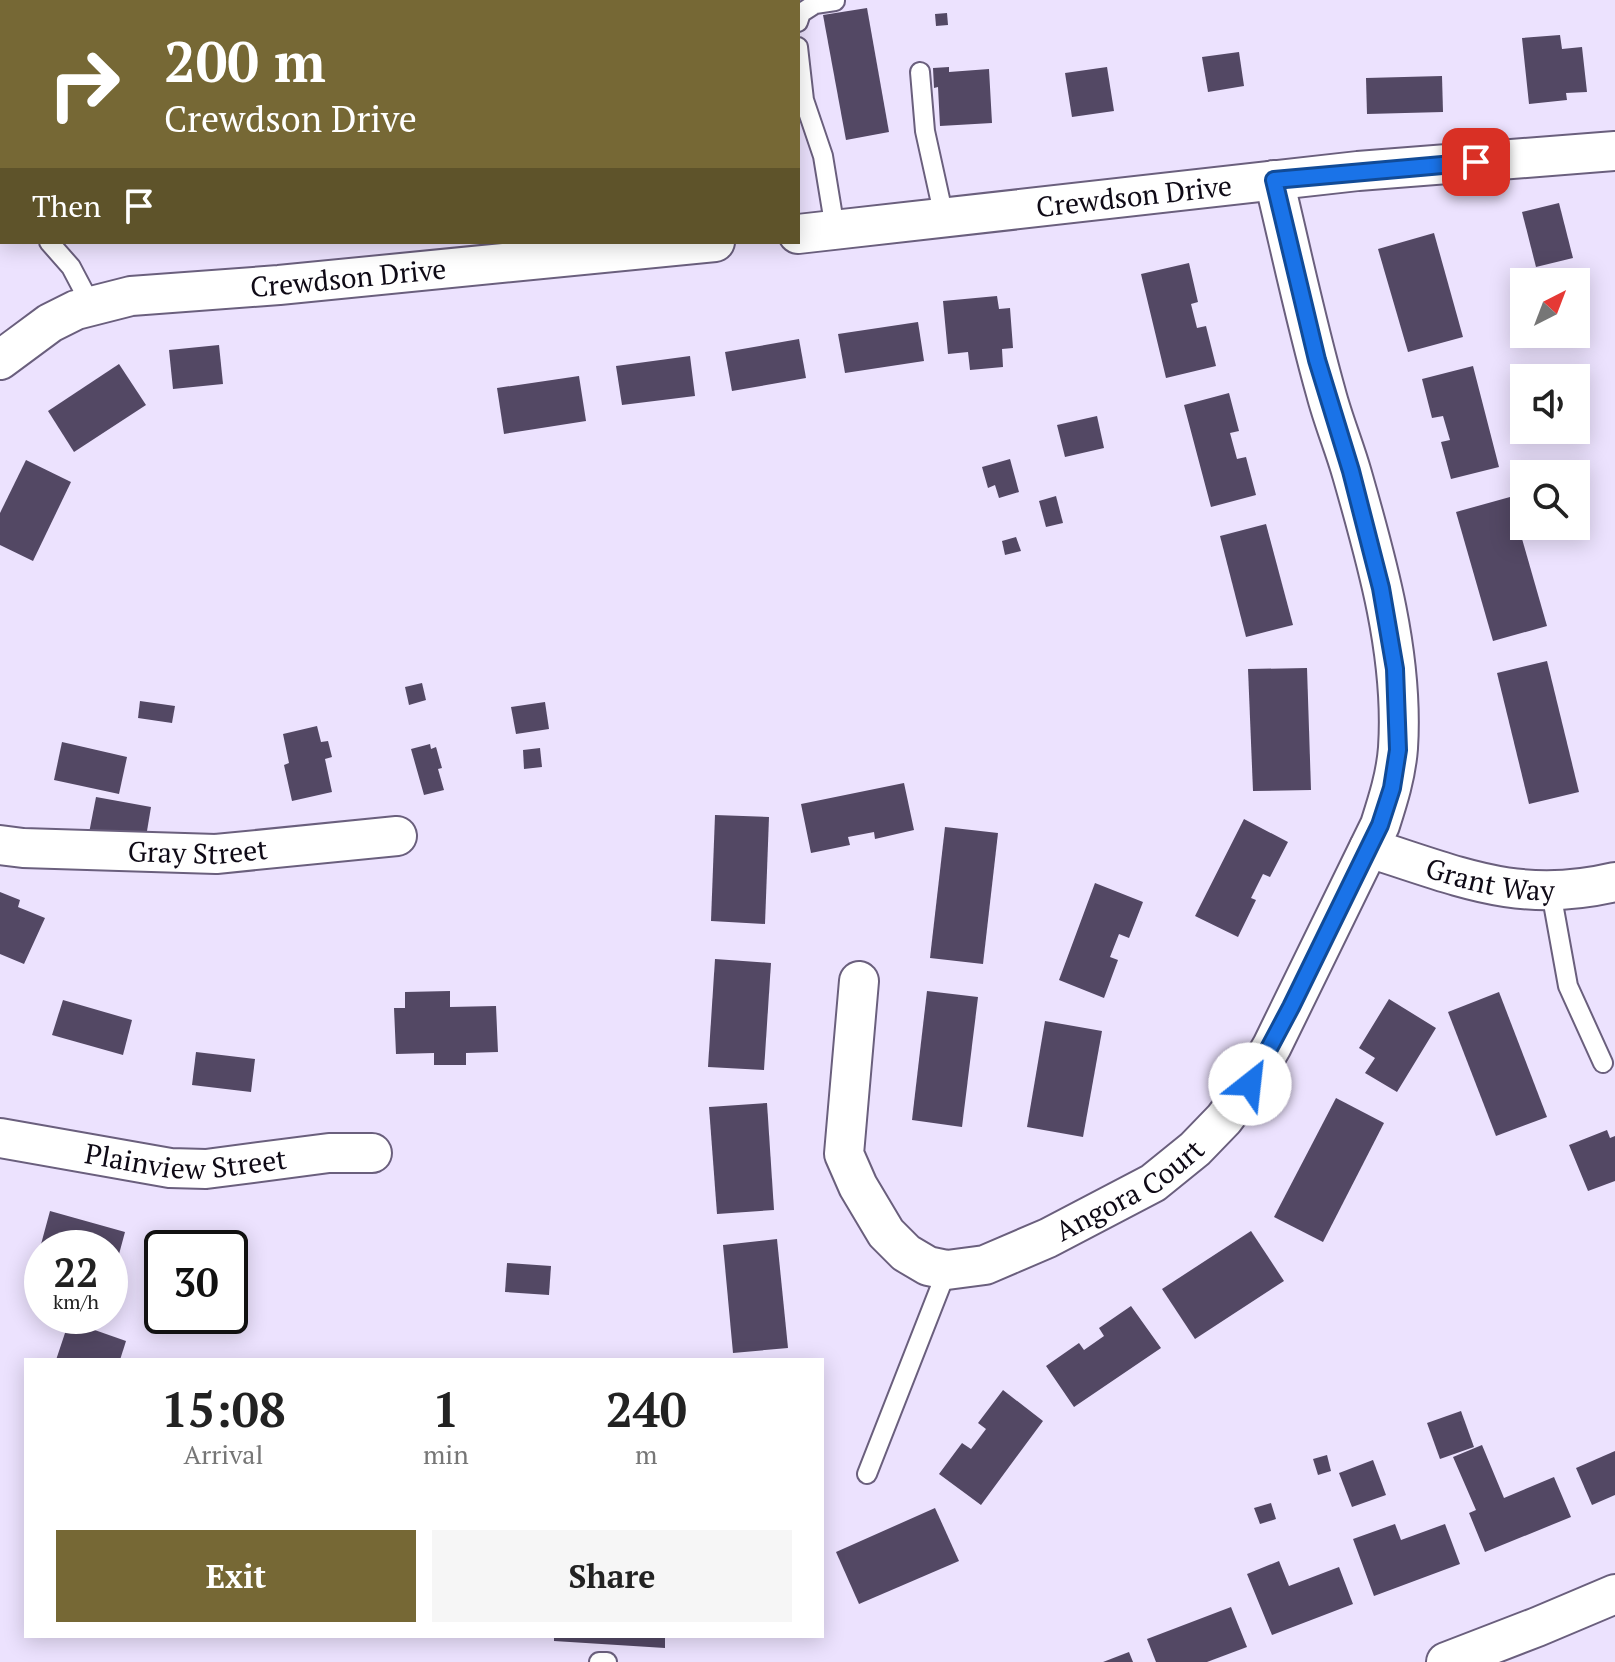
<!DOCTYPE html>
<style>
:root{--surface:#fff;--page:#f6f6f6;--text:#222;--muted:#767676;--accent:#766835}
body{margin:0;font-family:"PT Serif",serif;background:var(--page);color:var(--text);height:100vh;display:flex;flex-direction:column;font-size:30px;white-space:nowrap}
*{box-sizing:border-box;margin:0}
p{font-size:26px;color:var(--muted)}
.icon{flex:none;width:44px;height:44px;fill:none;stroke:currentColor;stroke-width:2;stroke-linecap:round;stroke-linejoin:round}
.map{position:relative;flex:1;overflow:hidden}
.details{position:absolute;left:24px;top:1358px;width:800px;height:280px;display:flex;flex-direction:column;background:var(--surface);border-radius:0px;box-shadow:0 4px 20px #0003}
.details>*{flex:none}
.banner{position:absolute;left:0px;top:0px;width:800px;height:244px;box-shadow:0 4px 20px #0003;background:#766835;color:#fff;overflow:hidden}
.needle{width:52px;rotate:42deg}
.buttons{position:absolute;left:1510px;top:268px;display:grid;gap:16px}
.buttons a{display:grid;place-items:center;width:80px;height:80px;border-radius:0px;background:var(--surface);box-shadow:0 4px 20px #0003;font-size:40px}
.speed{position:absolute;left:24px;top:1230px;display:flex;gap:16px;font-size:40px;font-weight:700;text-align:center}
.speed>*{display:grid;place-content:center;width:104px;height:104px;border-radius:50%;background:var(--surface);box-shadow:0 4px 20px #0003;line-height:1}
.speed small{font-size:20px;font-weight:400}
.speed .limit{border:4px solid #111;border-radius:12px;background:#fff;color:#111}
.pin{position:absolute;display:grid;place-items:center;width:68px;height:68px;color:#fff;margin:-34px;border-radius:16px;box-shadow:0 4px 12px #0006}
.me{position:absolute;width:88px;margin:-44px;rotate:29deg;stroke-linejoin:round;filter:drop-shadow(0 0 6px #0008)}
.turn{display:flex;align-items:center;gap:28px;height:168px;padding:0 32px;font-size:36px}
.turn .icon{width:104px;height:104px;stroke-width:2.5}
.turn b{display:block;font-size:56px;line-height:68px}
.then{display:flex;align-items:center;height:76px;padding:0 32px;background:#0003;gap:16px;font-size:30px}
.eta{display:flex;justify-content:space-evenly;align-items:center;height:136px;text-align:center}
.eta b{font-size:48px;font-weight:800;line-height:56px}
.button{display:flex;gap:16px;margin-top:auto;padding:16px 32px}
.button a{flex:1;height:92px;border-radius:0px;background:var(--accent);color:#fff;font-size:32px;font-weight:800;line-height:92px;text-align:center}
.button a+a{background:var(--page);color:var(--text)}
.map>svg:first-child{display:block}
</style>
<div class="map">
<svg width="1615" height="1662" viewBox="0 0 1615 1662">
<rect width="100%" height="100%" fill="#ece2fe"/>
<!-- building -->
<g fill="#534864">
<polygon points="867,8 889,132 846,140 823,15"/>
<polygon points="947,13 948,25 936,26 935,14"/>
<polygon points="1560,35 1562,49 1582,47 1587,92 1566,93 1567,100 1529,104 1522,38"/>
<polygon points="1239,52 1244,86 1208,92 1202,57"/>
<polygon points="949,67 949,72 989,69 992,123 940,126 938,87 934,88 933,68"/>
<polygon points="1107,67 1114,111 1072,117 1065,73"/>
<polygon points="1442,76 1443,112 1367,114 1366,78"/>
<polygon points="1559,203 1573,258 1536,267 1522,212"/>
<polygon points="1434,233 1463,337 1408,352 1378,249"/>
<polygon points="1189,263 1198,302 1191,304 1197,328 1206,326 1216,366 1166,378 1141,274"/>
<polygon points="997,296 999,309 1010,308 1013,348 1002,349 1003,367 970,370 968,352 948,354 943,301"/>
<polygon points="918,322 924,361 845,373 838,334"/>
<polygon points="799,339 806,378 732,391 725,352"/>
<polygon points="219,345 223,384 173,389 169,350"/>
<polygon points="690,356 695,396 622,405 616,366"/>
<polygon points="119,364 146,405 74,452 48,411"/>
<polygon points="1473,366 1499,467 1451,479 1441,442 1450,440 1443,416 1432,418 1422,379"/>
<polygon points="579,376 586,421 504,434 497,388"/>
<polygon points="1229,393 1239,431 1230,433 1237,459 1246,457 1256,495 1211,507 1184,405"/>
<polygon points="1097,416 1104,448 1065,457 1057,425"/>
<polygon points="1010,459 1019,492 999,498 995,485 988,488 982,467"/>
<polygon points="26,460 71,482 33,561 0,545 0,513"/>
<polygon points="1056,496 1063,523 1046,527 1039,501"/>
<polygon points="1510,497 1547,626 1493,641 1456,512"/>
<polygon points="1266,524 1293,625 1246,637 1220,536"/>
<polygon points="1016,537 1021,551 1005,555 1002,541"/>
<polygon points="1547,661 1579,792 1529,804 1497,673"/>
<polygon points="1307,668 1311,790 1253,791 1248,669"/>
<polygon points="422,683 426,700 409,705 405,687"/>
<polygon points="140,701 175,706 172,723 138,718"/>
<polygon points="545,702 549,729 516,734 511,707"/>
<polygon points="317,726 321,742 328,741 332,757 325,759 332,792 292,801 284,765 289,763 283,734"/>
<polygon points="62,742 127,757 119,794 54,780"/>
<polygon points="430,744 431,749 436,747 442,768 438,769 444,790 424,795 411,749"/>
<polygon points="540,748 542,767 524,769 523,750"/>
<polygon points="904,783 914,830 875,839 874,832 848,837 850,845 811,853 801,804"/>
<polygon points="96,797 151,807 145,843 89,833"/>
<polygon points="715,815 769,817 765,924 711,921"/>
<polygon points="1244,819 1288,842 1270,877 1263,874 1251,898 1256,900 1238,937 1195,916"/>
<polygon points="945,827 998,833 983,964 930,958"/>
<polygon points="1095,883 1143,902 1129,938 1119,934 1110,957 1118,960 1104,998 1059,980"/>
<polygon points="0,892 20,900 18,907 45,918 24,964 0,954"/>
<polygon points="715,959 771,963 764,1070 708,1067"/>
<polygon points="450,991 450,1007 496,1006 498,1052 466,1053 466,1065 434,1065 434,1053 396,1054 394,1008 405,1008 405,992"/>
<polygon points="927,991 978,997 962,1127 912,1120"/>
<polygon points="1499,992 1547,1117 1496,1136 1448,1012"/>
<polygon points="1389,999 1436,1028 1397,1092 1365,1073 1375,1058 1359,1048"/>
<polygon points="63,1000 132,1020 123,1055 52,1035"/>
<polygon points="1045,1021 1102,1031 1083,1137 1027,1127"/>
<polygon points="196,1052 255,1059 251,1092 192,1085"/>
<polygon points="1336,1098 1384,1123 1323,1242 1274,1217"/>
<polygon points="767,1103 774,1210 717,1214 709,1107"/>
<polygon points="1607,1130 1610,1138 1615,1136 1615,1181 1588,1191 1569,1145"/>
<polygon points="50,1211 125,1232 115,1269 110,1268 110,1248 40,1248"/>
<polygon points="1251,1231 1284,1281 1195,1339 1162,1289"/>
<polygon points="777,1239 788,1348 733,1353 723,1245"/>
<polygon points="507,1263 551,1266 549,1295 505,1292"/>
<polygon points="1131,1306 1161,1348 1074,1407 1046,1366 1079,1343 1084,1350 1104,1336 1099,1328"/>
<polygon points="69,1321 126,1341 120,1360 56,1360"/>
<polygon points="1003,1390 1043,1421 981,1505 939,1474 962,1443 971,1449 986,1429 978,1423"/>
<polygon points="1461,1411 1474,1447 1440,1459 1427,1423"/>
<polygon points="1482,1445 1504,1498 1554,1477 1571,1517 1485,1552 1469,1513 1476,1510 1453,1457"/>
<polygon points="1615,1451 1615,1495 1592,1505 1576,1468"/>
<polygon points="1327,1455 1331,1471 1318,1475 1313,1459"/>
<polygon points="1373,1460 1386,1495 1352,1507 1339,1473"/>
<polygon points="1271,1503 1276,1519 1260,1524 1254,1508"/>
<polygon points="935,1508 959,1561 859,1604 836,1552"/>
<polygon points="1395,1524 1401,1540 1445,1524 1460,1564 1374,1596 1353,1539"/>
<polygon points="1279,1561 1289,1586 1339,1567 1353,1604 1272,1635 1247,1574"/>
<polygon points="1231,1607 1247,1647 1207,1662 1156,1662 1147,1639"/>
<polygon points="554,1636 665,1636 665,1648 554,1641"/>
<polygon points="1129,1652 1133,1662 1103,1662"/>
</g>
<g fill="none" stroke-linecap="round" stroke-linejoin="round">
<defs>
<g id="service">
<polyline points="798,22 801,13 815,4 835,1"/>
<polyline points="798,47 804,100 823,156 835,229"/>
<polyline points="920,72 925,131 944,217"/>
<polyline points="0,207 2,208"/>
<polyline points="49,242 71,267 91,305"/>
<polyline points="1551,892 1568,986 1603,1063"/>
<polyline points="867,1474 947,1270"/>
<polyline points="599,1662 607,1662"/>
</g>
<g id="minor">
<path id="s1" d="M798,234L1358,171L1615,151"/>
<path id="s2" d="M0,360L50,323L76,310L131,296L279,285L715,242"/>
<path id="s3" d="M0,845L23,848L216,854L397,836"/>
<path id="s4" d="M1369,848C1459,876 1518,905 1615,882"/>
<path id="s5" d="M859,981L844,1154L858,1186L886,1233L906,1253L928,1266L947,1270L985,1265L1048,1238L1153,1183L1195,1149L1224,1119L1250,1084L1272,1046L1380,825C1388,800 1396,775 1398,748C1404,656 1377,561 1352,474C1344,446 1333,420 1326,393C1306,322 1291,251 1274,180"/>
<path id="s6" d="M0,1138L170,1168L206,1169L329,1153H372"/>
<polyline points="1446,1662 1537,1627 1615,1594"/>
</g>
</defs>
<!-- service casing -->
<use href="#service" stroke="#6a5f7d" stroke-width="22"/>
<!-- minor casing -->
<use href="#minor" stroke="#6a5f7d" stroke-width="42"/>
<!-- service -->
<use href="#service" stroke="#fff" stroke-width="18"/>
<!-- minor -->
<use href="#minor" stroke="#fff" stroke-width="38"/>
</g>
<g fill="none" stroke-linecap="round" stroke-linejoin="round">
<defs>
<polyline id="route" points="1250,1084 1291,1007 1380,825 1392,788 1398,750 1395,669 1381,588 1351,471 1317,360 1274,180 1476,162"/>
</defs>
<!-- route casing -->
<use href="#route" stroke="#114b97" stroke-width="20"/>
<!-- route -->
<use href="#route" stroke="#1a73e8" stroke-width="14"/>
</g>
<g text-anchor="middle" stroke-width="8" stroke-linejoin="round" paint-order="stroke">
<!-- street labels -->
<g font-size="28" fill="#0f0a16" stroke="#f6f3fa">
<text dy="10" stroke="none"><textPath href="#s1" startOffset="338">Crewdson Drive</textPath></text>
<text dy="10" stroke="none"><textPath href="#s2" startOffset="366">Crewdson Drive</textPath></text>
<text dy="10" stroke="none"><textPath href="#s3" startOffset="198">Gray Street</textPath></text>
<text dy="10" stroke="none"><textPath href="#s4" startOffset="126">Grant Way</textPath></text>
<text dy="10" stroke="none"><textPath href="#s6" startOffset="188">Plainview Street</textPath></text>
<text dy="10" stroke="none"><textPath href="#s5" startOffset="538">Angora Court</textPath></text>
</g>
</g>
</svg>
<div class="buttons">
<a><svg class="needle" viewBox="-14 -14 28 28"><path d="M0-13l5 13h-10z" fill="#e53935"/><path d="M0 13l5-13h-10z" fill="#767676"/></svg></a>
<a><svg class="icon" aria-label="sound" viewBox="0 0 24 24"><path d="M4 9h4l5-4v14l-5-4H4zM17 9q2 3 0 6"/></svg></a>
<a><svg class="icon" aria-label="search" viewBox="0 0 24 24"><circle cx="10" cy="10" r="6"/><path d="M15 15l6 6"/></svg></a>
</div>
<div class="speed"><div>22<small>km/h</small></div><div class="limit">30</div></div>
<div class="pin" style="left:1476px;top:162px;background:#d93025"><svg class="icon" aria-label="arrive" viewBox="0 0 24 24"><path d="M6 21V4h12l-3 4 3 4H6"/></svg></div>
<svg class="me" style="left:1250px;top:1084px" viewBox="-20 -20 40 40"><circle r="19" fill="#fff"/><path d="M0-13L10 11 0 6-10 11z" fill="#1a73e8"/></svg>
<div class="banner">
<div class="turn"><svg class="icon" aria-label="right" viewBox="0 0 24 24"><path d="M7 20v-9h11M14 6l5 5-5 5"/></svg><div><b>200 m</b>Crewdson Drive</div></div>
<div class="then">Then<svg class="icon" aria-label="arrive" viewBox="0 0 24 24"><path d="M6 21V4h12l-3 4 3 4H6"/></svg></div>
</div>
<section class="details">
<div class="eta">
<div><b>15:08</b><p>Arrival</p></div>
<div><b>1</b><p>min</p></div>
<div><b>240</b><p>m</p></div>
</div>
<div class="button"><a>Exit</a><a>Share</a></div>
</section>
</div>
